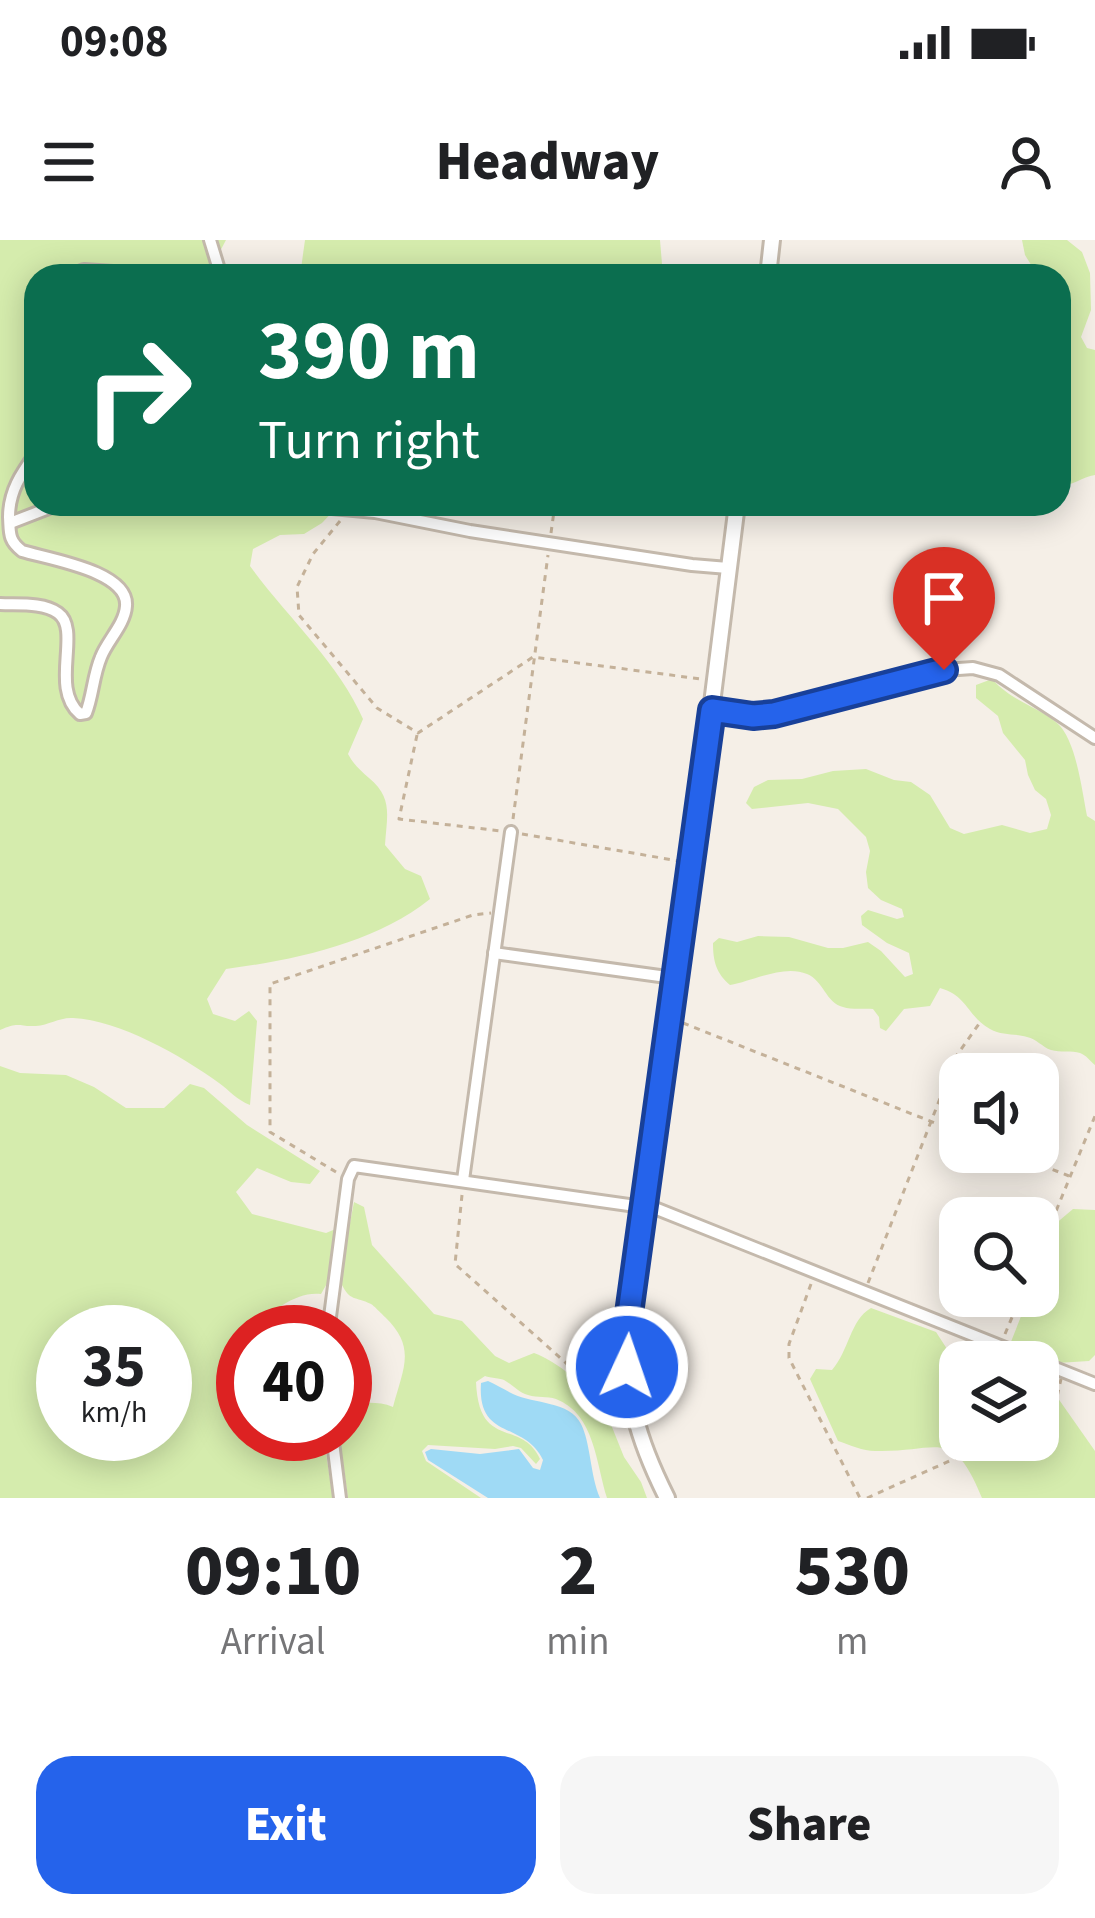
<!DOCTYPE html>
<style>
:root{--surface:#fff;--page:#f6f6f6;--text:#202124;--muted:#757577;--accent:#2563eb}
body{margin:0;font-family:"Source Sans 3",sans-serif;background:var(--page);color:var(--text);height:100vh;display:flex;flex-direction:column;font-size:45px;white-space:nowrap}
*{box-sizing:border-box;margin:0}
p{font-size:39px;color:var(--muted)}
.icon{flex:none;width:66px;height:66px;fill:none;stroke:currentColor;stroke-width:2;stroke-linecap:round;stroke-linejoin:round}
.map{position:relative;height:1258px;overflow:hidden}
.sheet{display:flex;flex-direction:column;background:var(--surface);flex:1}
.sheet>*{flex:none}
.hud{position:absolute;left:24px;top:24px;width:1047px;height:252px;border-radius:36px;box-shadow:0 6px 30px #0003;background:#0b6e4f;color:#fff;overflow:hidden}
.controls{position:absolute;left:939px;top:813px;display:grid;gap:24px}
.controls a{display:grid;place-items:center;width:120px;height:120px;border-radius:24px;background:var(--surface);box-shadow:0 6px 30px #0003;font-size:60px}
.speed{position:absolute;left:36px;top:1065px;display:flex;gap:24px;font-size:60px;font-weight:700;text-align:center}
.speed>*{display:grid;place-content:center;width:156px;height:156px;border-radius:50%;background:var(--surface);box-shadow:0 6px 30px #0003;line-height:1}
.speed small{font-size:30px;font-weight:400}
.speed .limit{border:18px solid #d22;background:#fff;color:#111}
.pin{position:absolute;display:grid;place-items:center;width:102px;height:102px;color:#fff;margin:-123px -51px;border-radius:50% 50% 50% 0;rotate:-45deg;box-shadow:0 0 12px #0007}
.pin .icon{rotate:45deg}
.me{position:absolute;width:132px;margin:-66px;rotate:3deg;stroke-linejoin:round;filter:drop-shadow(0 0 9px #0008)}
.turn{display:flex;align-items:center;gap:42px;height:252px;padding:0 36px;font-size:54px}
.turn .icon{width:156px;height:156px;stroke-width:2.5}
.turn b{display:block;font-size:84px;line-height:102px}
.eta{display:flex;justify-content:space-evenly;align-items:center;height:204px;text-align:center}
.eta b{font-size:72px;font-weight:800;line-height:84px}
.action{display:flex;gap:24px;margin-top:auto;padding:24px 36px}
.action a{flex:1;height:138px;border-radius:36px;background:var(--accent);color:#fff;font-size:48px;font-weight:800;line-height:138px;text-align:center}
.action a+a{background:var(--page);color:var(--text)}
.status{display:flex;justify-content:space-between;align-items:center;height:84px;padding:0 60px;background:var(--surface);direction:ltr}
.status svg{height:33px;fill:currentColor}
header{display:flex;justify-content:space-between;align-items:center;height:156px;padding:0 36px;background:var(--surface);font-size:54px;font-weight:800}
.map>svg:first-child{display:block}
</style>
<div class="status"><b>09:08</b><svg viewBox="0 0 49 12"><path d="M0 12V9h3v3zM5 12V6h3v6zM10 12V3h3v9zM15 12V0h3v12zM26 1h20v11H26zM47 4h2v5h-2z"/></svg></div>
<header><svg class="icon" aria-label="menu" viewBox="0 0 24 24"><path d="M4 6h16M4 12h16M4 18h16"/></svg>Headway<svg class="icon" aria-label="person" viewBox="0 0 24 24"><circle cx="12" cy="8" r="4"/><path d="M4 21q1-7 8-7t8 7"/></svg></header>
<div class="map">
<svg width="1095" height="1258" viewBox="0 0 1095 1258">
<rect width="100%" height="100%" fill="#f5efe7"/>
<!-- green -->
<g fill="#d5ecad" fill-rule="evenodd">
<path d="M0,0H226L217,17L225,36H36V264H340L322,283L304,294L280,295L253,309L250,326C286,376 339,423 363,479L348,514C354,525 360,530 369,538C393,558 387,575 385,605L405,629L421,636L430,659C375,703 295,720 226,729L207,759L213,774L235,781L249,771L257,781L250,865C237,860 230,851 219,843C182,816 119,780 73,778C60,777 49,785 36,786C18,787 20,781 0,790Z"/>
<polygon points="305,0 660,0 663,36 300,36"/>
<path d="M1022,0H1067L1082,12L1090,33L1091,70L1081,97L1087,108L1095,110V235C1082,237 1073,246 1059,246V224L1068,213L1069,197L1059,176V36H1038L1025,15Z"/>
<path d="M992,439C1013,462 1035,465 1057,483C1076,499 1082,551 1087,576L1095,581V825C1090,821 1086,815 1080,813C1072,810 1060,813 1051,810C1042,807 1037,799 1027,797C1014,793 1002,796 990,789C967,776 968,756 940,748L930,766L904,769L886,791L880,788L879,777L873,769C864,768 852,770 843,767C826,763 823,740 807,734C784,724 753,741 730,745C716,733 713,721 713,703L719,698L737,702L758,696L789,697L828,708H843L868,702L881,711L905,737L913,734L909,713L887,703L862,685L861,676L868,670L897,679L904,677L902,669L881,660L868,648L866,632L870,611L866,597L838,569L808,563L752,569L746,563L754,547L768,540L802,539L833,531L866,529L894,540L911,542L930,555L950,588L964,594L1002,585L1030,593L1047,589L1051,575L1046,559L1035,550L1028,535L1025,520L1003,493L998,476L976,458V445Z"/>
<path d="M0,826L20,833L66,835L94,847L126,868H164L190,844L204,848L247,885L320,931L310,944L291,942L257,928L236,952L252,974L326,993L350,983L354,962L364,967L372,1005L434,1074L462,1081L495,1116L509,1123L534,1113C558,1122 587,1145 595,1169L604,1174L612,1187L624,1217L641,1242L647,1258H607C596,1224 595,1174 556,1159C547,1156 538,1158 528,1155C518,1152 513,1145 504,1140C502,1139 487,1137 485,1136L476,1142C479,1211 521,1178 540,1219L536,1224L521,1208L513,1206L495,1209L428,1205L422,1211L426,1221L481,1258H348L339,1194H345V1163C362,1164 377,1160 393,1167C403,1128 417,1108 385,1077C384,1076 372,1064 371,1064C355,1056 350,1062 341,1043L329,1040L321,1054C294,1051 269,1074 251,1092H243V1194H323L333,1258H0ZM63,1092H165V1194H63Z"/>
<path d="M1073,969L1095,970V1115L1089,1121L1057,1123L1048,1144L1095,1211V1258H982C952,1185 939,1213 875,1211C863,1211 850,1205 838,1201L810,1139L816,1129L832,1130C849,1111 850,1080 871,1068L936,1092L960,1129V1200H1038V1122H1003L1029,1056H1038V1031L1054,985Z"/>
</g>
<!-- water -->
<path fill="#9fdaf5" d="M488,1141C497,1145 505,1150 513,1154C534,1164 570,1161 581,1184C591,1204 590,1235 600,1258H488L428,1220L425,1212L431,1209L480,1214L519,1209L533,1228L540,1230L543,1220C524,1180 477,1201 481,1143Z"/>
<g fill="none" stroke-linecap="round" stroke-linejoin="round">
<defs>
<g id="minor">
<polyline points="210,0 221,36"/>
<polyline points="69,36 84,30 113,32"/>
<polyline points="289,264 375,272 470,291 692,325 728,328"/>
<polyline points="10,283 59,264"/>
<path d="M0,364C17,365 43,362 58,373C82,390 49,448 80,474L86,473C93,455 93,436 101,417C107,401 125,384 126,366C129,331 48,319 22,311C8,300 10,293 9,277C9,251 21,234 36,213"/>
<polyline points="712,470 753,476 774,474 944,430 973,428 999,435 1095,498"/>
<polyline points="494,713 674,738"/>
<polyline points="463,940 511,592"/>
<polyline points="328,1092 348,939 354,926 657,969 1095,1144"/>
<polyline points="332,1194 340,1258"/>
</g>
<g id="tertiary">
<polyline points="768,36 772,0"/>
<path d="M667,1258C636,1196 626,1157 627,1088L692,623L737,264"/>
</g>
</defs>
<!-- minor casing -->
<use href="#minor" stroke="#c4b9ac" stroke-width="16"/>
<!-- tertiary casing -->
<use href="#tertiary" stroke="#c4b9ac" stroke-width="20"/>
<!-- path -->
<g stroke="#c4b199" stroke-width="3" stroke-dasharray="6 6" stroke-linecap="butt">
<polyline points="340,281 313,314 297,347 299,375 377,468 418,493 533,417 701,439"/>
<polyline points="551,293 555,264"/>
<polyline points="417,495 399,579 501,591"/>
<polyline points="513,579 548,315"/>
<polyline points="522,594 679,621"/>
<polyline points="683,783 960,893"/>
<polyline points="1008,912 1069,936"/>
<polyline points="336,932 270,892 270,744 473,675 491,673"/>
<polyline points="462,955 455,1024 612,1164 623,1164"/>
<polyline points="1038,1015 1095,876"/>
<polyline points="868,1043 957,815 981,781"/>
<polyline points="811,1044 789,1104 789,1118 860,1258"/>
<polyline points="1005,1094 1021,1056"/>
<polyline points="1038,1181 1053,1175 1061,1139"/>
<polyline points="867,1258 996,1200"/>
</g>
<!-- minor -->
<use href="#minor" stroke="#fff" stroke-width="10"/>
<!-- tertiary -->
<use href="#tertiary" stroke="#fff" stroke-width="14"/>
</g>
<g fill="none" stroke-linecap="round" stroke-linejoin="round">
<defs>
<polyline id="route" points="627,1127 627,1088 712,470 753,476 774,474 944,430"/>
</defs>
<!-- route casing -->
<use href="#route" stroke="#184099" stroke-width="30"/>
<!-- route -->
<use href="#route" stroke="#2563eb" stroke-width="21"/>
</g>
</svg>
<div class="controls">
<a><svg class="icon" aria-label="sound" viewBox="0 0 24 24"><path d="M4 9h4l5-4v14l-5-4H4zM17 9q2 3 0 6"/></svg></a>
<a><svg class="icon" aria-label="search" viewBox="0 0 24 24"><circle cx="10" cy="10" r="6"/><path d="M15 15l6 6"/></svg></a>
<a><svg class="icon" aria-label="layers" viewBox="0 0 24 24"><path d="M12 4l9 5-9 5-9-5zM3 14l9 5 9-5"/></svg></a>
</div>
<div class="speed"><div>35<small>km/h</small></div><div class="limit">40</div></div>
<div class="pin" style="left:944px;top:430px;background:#d93025"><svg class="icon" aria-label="arrive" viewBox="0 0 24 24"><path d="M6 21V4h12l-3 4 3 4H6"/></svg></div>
<svg class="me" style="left:627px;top:1127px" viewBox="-20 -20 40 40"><circle r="17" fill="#2563eb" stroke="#fff" stroke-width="3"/><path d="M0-11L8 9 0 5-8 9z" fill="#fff"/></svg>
<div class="hud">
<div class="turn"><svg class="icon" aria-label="right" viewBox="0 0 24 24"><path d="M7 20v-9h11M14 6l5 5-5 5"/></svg><div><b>390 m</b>Turn right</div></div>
</div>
</div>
<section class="sheet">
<div class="eta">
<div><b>09:10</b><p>Arrival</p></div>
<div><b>2</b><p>min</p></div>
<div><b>530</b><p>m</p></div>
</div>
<div class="action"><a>Exit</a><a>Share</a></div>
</section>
